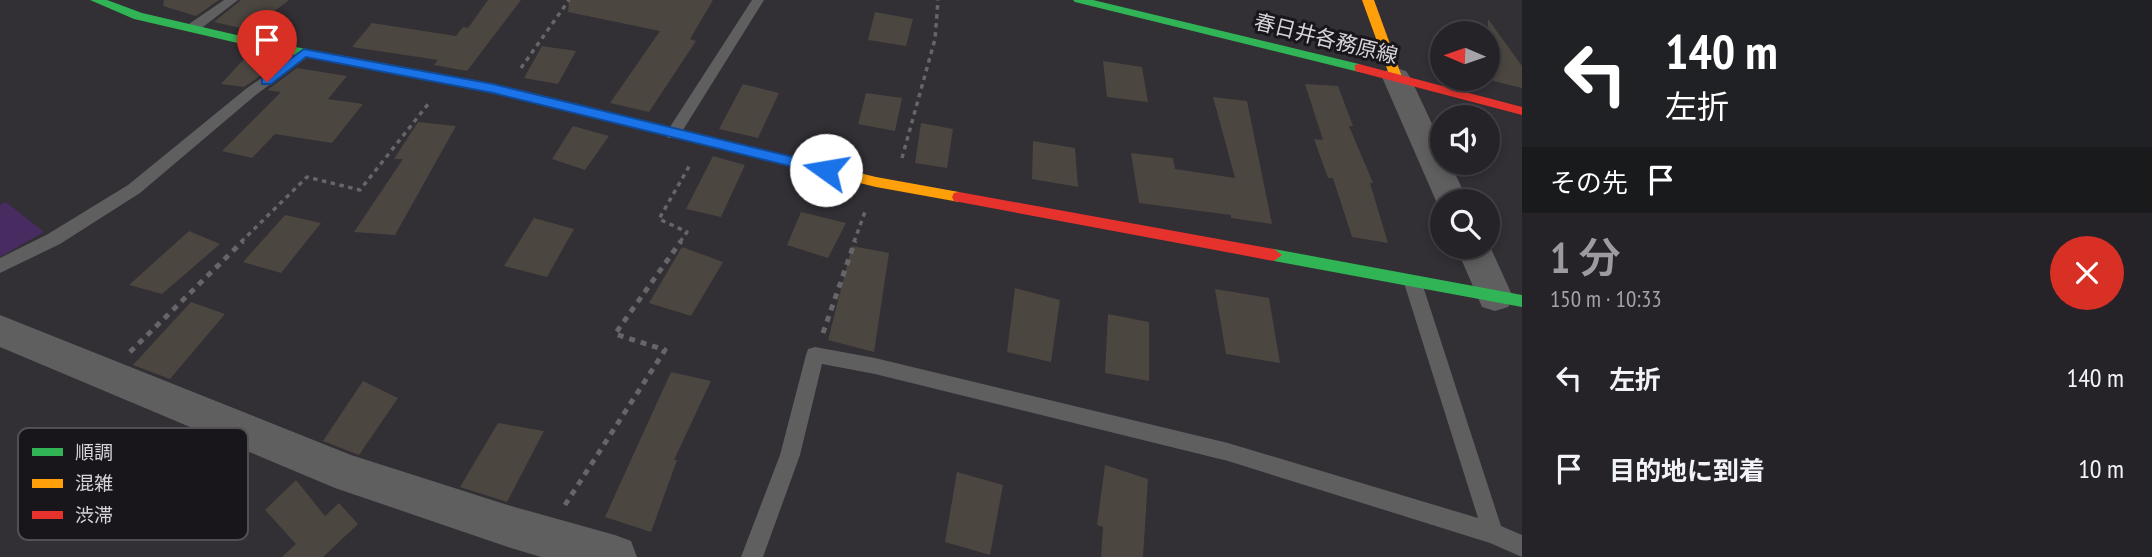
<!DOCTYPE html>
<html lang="ja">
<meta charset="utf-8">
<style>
:root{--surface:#262328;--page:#2e2b30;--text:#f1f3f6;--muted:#a4a4a8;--line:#424045;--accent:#9d9aa0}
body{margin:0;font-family:"PT Sans Narrow","Noto Sans JP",sans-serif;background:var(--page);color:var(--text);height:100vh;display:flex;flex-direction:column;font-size:26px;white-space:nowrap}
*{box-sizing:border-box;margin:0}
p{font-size:23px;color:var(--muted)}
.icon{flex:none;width:38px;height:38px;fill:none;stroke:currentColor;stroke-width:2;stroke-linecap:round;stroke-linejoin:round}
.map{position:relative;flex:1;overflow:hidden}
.side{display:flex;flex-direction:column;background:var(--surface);width:630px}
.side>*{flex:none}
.guide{background:#202124;color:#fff;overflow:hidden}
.needle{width:46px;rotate:272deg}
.controls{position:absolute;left:1430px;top:21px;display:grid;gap:14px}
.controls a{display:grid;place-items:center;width:70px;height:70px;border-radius:50%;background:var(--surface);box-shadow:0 4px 10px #0003,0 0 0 2px var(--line);font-size:35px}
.pin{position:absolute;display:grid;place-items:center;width:60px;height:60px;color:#fff;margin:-72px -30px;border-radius:50% 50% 50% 0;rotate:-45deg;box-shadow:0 0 7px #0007}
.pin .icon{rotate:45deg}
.me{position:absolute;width:77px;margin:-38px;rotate:283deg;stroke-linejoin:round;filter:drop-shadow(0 0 5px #0008)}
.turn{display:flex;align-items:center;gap:24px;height:147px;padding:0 28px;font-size:32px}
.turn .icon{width:91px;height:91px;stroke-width:2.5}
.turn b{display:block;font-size:49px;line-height:60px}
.then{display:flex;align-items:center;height:66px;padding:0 28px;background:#0003;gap:14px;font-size:26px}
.round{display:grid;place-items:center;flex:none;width:74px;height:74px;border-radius:37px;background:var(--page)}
.summary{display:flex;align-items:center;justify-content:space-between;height:119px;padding:0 28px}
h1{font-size:42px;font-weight:600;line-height:52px;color:var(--accent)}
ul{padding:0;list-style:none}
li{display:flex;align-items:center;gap:21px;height:91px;padding:0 28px}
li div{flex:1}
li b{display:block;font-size:26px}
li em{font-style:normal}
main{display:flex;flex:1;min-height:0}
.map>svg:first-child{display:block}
</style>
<main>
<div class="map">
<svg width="1522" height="557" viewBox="0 0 1522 557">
<rect width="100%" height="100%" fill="#322f35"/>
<!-- green -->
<polygon fill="#482b60" points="6,202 44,232 0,257 0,205"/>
<!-- building -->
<g fill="#4c4640">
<polygon points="164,0 219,0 196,16 163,6"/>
<polygon points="241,0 289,0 250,30 214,22"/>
<polygon points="488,0 521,0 467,71 434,65 438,60 352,47 372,23 456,36 463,27 468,28"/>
<polygon points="569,0 713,0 690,39 696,41 649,112 610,103 660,31 568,12"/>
<polygon points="875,12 913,19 906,46 868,40"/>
<polygon points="1488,19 1522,66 1522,88 1493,81 1488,67"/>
<polygon points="542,46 576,51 558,84 524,78"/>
<polygon points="243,60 276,65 244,87 221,84"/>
<polygon points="1103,61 1142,67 1148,102 1107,97"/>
<polygon points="297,68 347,76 328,99 363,104 332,143 275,134 252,158 222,151 281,92 267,90"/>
<polygon points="743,84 779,93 758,138 719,129"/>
<polygon points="1305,84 1338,86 1353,126 1349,126 1373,183 1370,183 1388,243 1352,237 1333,178 1328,178 1314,139 1323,140"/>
<polygon points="866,93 902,98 895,131 858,124"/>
<polygon points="1213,97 1247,101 1272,224 1231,218 1231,215 1139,203 1131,153 1173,158 1175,169 1235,178"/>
<polygon points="418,122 456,126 395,235 354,232 403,159 394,159"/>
<polygon points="921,123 953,129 947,168 915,163"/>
<polygon points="573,126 609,136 585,170 552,159"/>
<polygon points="1033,141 1075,148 1078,187 1032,179"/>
<polygon points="713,156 745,165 721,217 686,209"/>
<polygon points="801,212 846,223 828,258 787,245"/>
<polygon points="285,215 321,223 281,273 243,262"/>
<polygon points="534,218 574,229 547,277 504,266"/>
<polygon points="189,231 220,244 162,294 129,285"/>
<polygon points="852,246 889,253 874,352 828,340"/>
<polygon points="682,247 723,262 691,316 649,303"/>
<polygon points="1015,288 1060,300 1051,362 1007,352"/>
<polygon points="1215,289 1269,298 1280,363 1226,354"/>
<polygon points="191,302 225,314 170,379 133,365"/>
<polygon points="1108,314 1149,322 1149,381 1105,373"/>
<polygon points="671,372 711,381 674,460 677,460 651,532 605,517"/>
<polygon points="363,381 398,398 359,455 323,441"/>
<polygon points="498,423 544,431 507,502 460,487"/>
<polygon points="1105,465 1148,479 1143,557 1101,557 1103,527 1097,525"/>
<polygon points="957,472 1003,485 990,555 945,542"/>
<polygon points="296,480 325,516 339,503 358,524 323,557 282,557 296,544 265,510"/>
</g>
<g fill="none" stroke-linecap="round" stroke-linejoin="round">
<!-- path-far1 -->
<g stroke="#666567" stroke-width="3.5" stroke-dasharray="4.5 4.5" stroke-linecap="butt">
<polyline points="521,68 569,0"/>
<polyline points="902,158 935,39 938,0"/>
<polyline points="241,242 307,177 360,190 429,103"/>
<polyline points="680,242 687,232 659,219 691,163"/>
<polyline points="854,242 866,209"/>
</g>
<!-- path -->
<g stroke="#666567" stroke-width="5" stroke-dasharray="6 6" stroke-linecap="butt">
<polyline points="823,333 855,241"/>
<polyline points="130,352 243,241"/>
<polyline points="565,505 665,350 615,334 681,241"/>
</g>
<!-- lane -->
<g fill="#5f5f60" fill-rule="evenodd">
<polygon points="224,0 238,0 199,30 189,30 189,24"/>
<polygon points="752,0 764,0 678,138 668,138 665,134 668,130"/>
<polygon points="304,49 309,50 309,56 257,94 140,193 60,244 0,273 0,258 48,234 128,185 247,88"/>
<polygon points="1413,276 1419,278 1422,283 1501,526 1522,535 1522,557 1490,543 1228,461 875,374 822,364 800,455 763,557 741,557 780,455 806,355 808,349 815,347 875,358 1228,443 1478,518 1404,283 1407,278"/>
</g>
<!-- street -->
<g fill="#5f5f60" fill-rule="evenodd">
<polygon points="1396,68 1406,71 1410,77 1442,145 1442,163 1450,163 1468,201 1442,201 1442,210 1436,201 1382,77 1386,71"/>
<polygon points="1488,242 1513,297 1508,307 1495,311 1482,307 1456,247 1488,247"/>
<polygon points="0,315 351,455 511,506 615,535 631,541 637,557 541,557 511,548 335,488 0,347"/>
</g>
<!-- fast -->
<g fill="#30b455" fill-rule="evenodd">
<polygon points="90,0 107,0 142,13 263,41 474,80 480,84 474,88 263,49 134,19"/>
<polygon points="1073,0 1093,0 1359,64 1365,68 1359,72 1075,2"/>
<polygon points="1274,249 1522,295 1522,307 1274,261 1266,255"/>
</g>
<!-- slow -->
<g fill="#ff9f0a" fill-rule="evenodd">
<polygon points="1362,0 1374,0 1402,77 1401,80 1396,81 1390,77"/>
<polygon points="474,80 876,177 959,192 966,197 959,202 876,187 469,87 468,84"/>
</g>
<!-- jam -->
<g fill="#e5322d" fill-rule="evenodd">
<polygon points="1359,64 1522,107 1522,115 1355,71 1355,65"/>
<polygon points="959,192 1274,249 1282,255 1274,261 954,201 952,197 954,193"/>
</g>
</g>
<!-- route -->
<polygon fill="#1a73e8" stroke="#114b97" stroke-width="2" points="304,49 493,84 826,165 833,170 826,175 493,93 306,57 271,84 262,84 262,79"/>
<g text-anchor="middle" stroke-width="6" stroke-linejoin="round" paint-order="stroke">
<!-- far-street labels -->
<g font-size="21" fill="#d6d3d9" stroke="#18161b">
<text transform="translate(1326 39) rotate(14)" y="7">春日井各務原線</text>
</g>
</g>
<!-- legend -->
<rect x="18" y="428" width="230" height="112" rx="10" fill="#18161b" stroke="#514f54" stroke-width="2"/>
<rect x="32" y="448" width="31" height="8" fill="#30b455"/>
<rect x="32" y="479" width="31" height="9" fill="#ff9f0a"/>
<rect x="32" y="511" width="31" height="8" fill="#e5322d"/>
<g font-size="19" fill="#d6d3d9">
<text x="75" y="459">順調</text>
<text x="75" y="490">混雑</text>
<text x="75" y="522">渋滞</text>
</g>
</svg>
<div class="controls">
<a><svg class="needle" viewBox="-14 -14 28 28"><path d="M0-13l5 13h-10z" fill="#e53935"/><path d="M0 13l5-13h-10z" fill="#a4a4a8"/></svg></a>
<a><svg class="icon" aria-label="sound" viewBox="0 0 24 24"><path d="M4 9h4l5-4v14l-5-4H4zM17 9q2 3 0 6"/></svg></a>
<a><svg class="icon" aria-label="search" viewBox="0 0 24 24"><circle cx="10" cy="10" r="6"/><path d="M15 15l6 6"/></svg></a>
</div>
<div class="pin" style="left:267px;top:82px;background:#d93025"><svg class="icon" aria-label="arrive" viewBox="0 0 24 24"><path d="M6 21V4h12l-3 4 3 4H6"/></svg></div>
<svg class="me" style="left:826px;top:170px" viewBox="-20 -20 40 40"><circle r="19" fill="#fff"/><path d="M0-13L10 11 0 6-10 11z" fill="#1a73e8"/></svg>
</div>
<section class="side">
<div class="guide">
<div class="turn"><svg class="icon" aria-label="left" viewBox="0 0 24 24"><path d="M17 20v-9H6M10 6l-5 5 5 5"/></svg><div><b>140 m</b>左折</div></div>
<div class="then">その先<svg class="icon" aria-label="arrive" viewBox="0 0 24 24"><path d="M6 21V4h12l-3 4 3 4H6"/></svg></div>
</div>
<div class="summary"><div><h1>1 分</h1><p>150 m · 10:33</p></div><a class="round" style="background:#d93025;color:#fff"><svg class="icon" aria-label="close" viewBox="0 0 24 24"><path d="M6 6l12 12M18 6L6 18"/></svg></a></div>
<ul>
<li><svg class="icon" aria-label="left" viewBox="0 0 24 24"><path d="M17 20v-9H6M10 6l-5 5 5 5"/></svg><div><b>左折</b></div><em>140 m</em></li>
<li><svg class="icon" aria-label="arrive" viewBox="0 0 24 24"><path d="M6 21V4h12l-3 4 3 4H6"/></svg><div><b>目的地に到着</b></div><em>10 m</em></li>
</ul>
</section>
</main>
